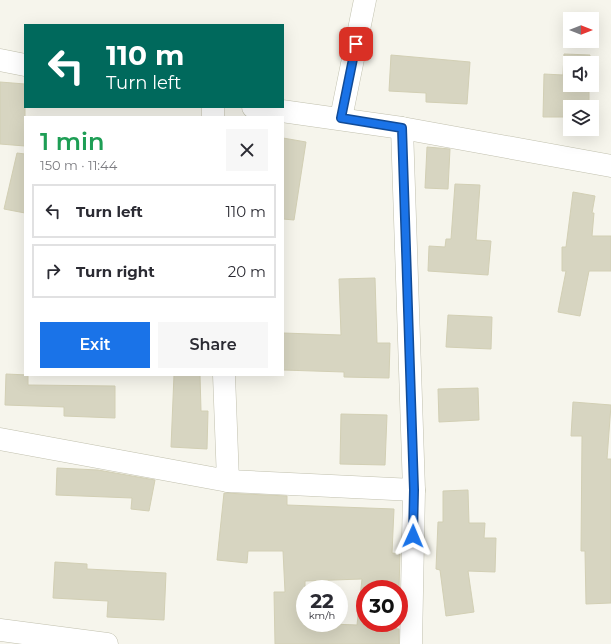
<!DOCTYPE html>
<meta charset="utf-8">
<style>
:root{--surface:#fff;--page:#f7f7f7;--text:#2b2b33;--muted:#7c7c81;--line:#e1e1e2;--accent:#1a73e8}
body{margin:0;font-family:Montserrat,sans-serif;background:var(--page);color:var(--text);height:100vh;display:flex;flex-direction:column;font-size:15px;white-space:nowrap}
*{box-sizing:border-box;margin:0}
p{font-size:13px;color:var(--muted)}
.icon{flex:none;width:22px;height:22px;fill:none;stroke:currentColor;stroke-width:2;stroke-linecap:round;stroke-linejoin:round}
.map{position:relative;flex:1;overflow:hidden}
.drawer{position:absolute;left:24px;top:116px;width:260px;height:260px;display:flex;flex-direction:column;background:var(--surface);border-radius:0px;box-shadow:0 4px 16px #0002}
.drawer>*{flex:none}
.guide{position:absolute;left:24px;top:24px;width:260px;height:84px;border-radius:0px;box-shadow:0 4px 16px #0002;background:#00695c;color:#fff;overflow:hidden}
.needle{width:26px;rotate:90deg}
.tools{position:absolute;left:563px;top:12px;display:grid;gap:8px}
.tools a{display:grid;place-items:center;width:36px;height:36px;border-radius:0px;background:var(--surface);box-shadow:0 4px 16px #0002;font-size:20px}
.speed{position:absolute;left:296px;top:580px;display:flex;gap:8px;font-size:20px;font-weight:700;text-align:center}
.speed>*{display:grid;place-content:center;width:52px;height:52px;border-radius:50%;background:var(--surface);box-shadow:0 4px 16px #0002;line-height:1}
.speed small{font-size:10px;font-weight:400}
.speed .limit{border:6px solid #d22;background:#fff;color:#111}
.pin{position:absolute;display:grid;place-items:center;width:34px;height:34px;color:#fff;margin:-17px;border-radius:8px;box-shadow:0 2px 6px #0006}
.me{position:absolute;width:44px;margin:-22px;rotate:1deg;stroke-linejoin:round;filter:drop-shadow(0 0 3px #0008)}
.turn{display:flex;align-items:center;gap:14px;height:84px;padding:0 16px;font-size:18px}
.turn .icon{width:52px;height:52px;stroke-width:2.5}
.turn b{display:block;font-size:28px;line-height:34px}
.round{display:grid;place-items:center;flex:none;width:42px;height:42px;border-radius:0px;background:var(--page)}
.summary{display:flex;align-items:center;justify-content:space-between;height:68px;padding:0 16px}
h1{font-size:24px;font-weight:600;line-height:30px;color:#1e9e55}
.cta{display:flex;gap:8px;margin-top:auto;padding:8px 16px}
.cta a{flex:1;height:46px;border-radius:0px;background:var(--accent);color:#fff;font-size:16px;font-weight:600;line-height:46px;text-align:center}
.cta a+a{background:var(--page);color:var(--text)}
ul{padding:0;list-style:none}
li{display:flex;align-items:center;gap:12px;height:54px;margin:0 8px 6px;padding:0 8px;border:2px solid var(--line);border-radius:0px}
li div{flex:1}
li b{display:block;font-size:15px}
li em{font-style:normal}
.map>svg:first-child{display:block}
</style>
<div class="map">
<svg width="611" height="644" viewBox="0 0 611 644">
<rect width="100%" height="100%" fill="#f6f5ec"/>
<!-- building -->
<g fill="#d7d5c1" stroke="#d2cfb4" fill-rule="evenodd">
<polygon points="564,54 590,55 590,63 570,63 570,85 589,85 589,107 570,107 570,117 543,117 544,74 563,75"/>
<polygon points="391,55 470,62 467,104 426,102 426,93 389,91"/>
<polygon points="0,82 25,84 25,146 0,144"/>
<polygon points="283,138 306,142 294,220 283,219"/>
<polygon points="427,147 450,149 448,189 425,188"/>
<polygon points="17,153 25,154 25,213 4,209"/>
<polygon points="455,184 480,185 476,240 491,241 488,275 428,271 429,246 445,247 446,239 451,239"/>
<polygon points="573,192 595,196 592,213 594,213 592,236 611,236 611,271 589,271 580,316 558,312 566,271 562,271 562,247 566,247"/>
<polygon points="375,278 377,343 390,343 389,378 344,377 344,372 283,370 283,333 341,335 339,279"/>
<polygon points="448,315 492,317 491,349 446,347"/>
<polygon points="6,374 28,375 28,385 115,386 115,418 64,416 64,407 5,405"/>
<polygon points="174,375 200,375 201,411 208,411 207,449 171,447"/>
<polygon points="478,388 479,420 439,422 438,389"/>
<polygon points="573,402 611,405 607,459 611,459 611,603 586,604 585,551 581,551 582,436 571,436"/>
<polygon points="341,414 387,415 385,465 340,464"/>
<polygon points="57,468 98,470 155,480 149,511 131,509 132,498 56,495"/>
<polygon points="468,490 469,523 485,523 484,538 496,538 495,572 468,571 474,612 446,616 440,570 436,569 438,522 443,522 443,491"/>
<path d="M224,493L287,496V505L394,509L392,553L400,554L399,589H365V623H387L386,628L399,629V644H275L274,592H285L283,551H248L247,563L217,560ZM362,579L357,625L305,623V581Z"/>
<polygon points="55,562 87,564 87,569 166,573 164,620 107,617 108,601 53,598"/>
</g>
<g fill="none" stroke-linecap="round" stroke-linejoin="round">
<defs>
<g id="minor">
<polyline points="0,60 25,65"/>
<polyline points="213,107 213,117"/>
<polyline points="253,107 402,128 611,166"/>
<polyline points="341,118 365,0"/>
<polyline points="402,128 414,490 411,644"/>
<polyline points="0,439 228,481 224,375"/>
<polyline points="228,481 414,490"/>
<polyline points="0,630 107,644"/>
</g>
</defs>
<!-- minor casing -->
<use href="#minor" stroke="#c1c0ae" stroke-width="23"/>
<!-- minor -->
<use href="#minor" stroke="#fff" stroke-width="22"/>
</g>
<g fill="none" stroke-linecap="round" stroke-linejoin="round">
<defs>
<polyline id="route" points="356,44 341,118 402,128 414,490 413,536"/>
</defs>
<!-- route casing -->
<use href="#route" stroke="#114b97" stroke-width="10"/>
<!-- route -->
<use href="#route" stroke="#1a73e8" stroke-width="7"/>
</g>
</svg>
<div class="tools">
<a><svg class="needle" viewBox="-14 -14 28 28"><path d="M0-13l5 13h-10z" fill="#e53935"/><path d="M0 13l5-13h-10z" fill="#7c7c81"/></svg></a>
<a><svg class="icon" aria-label="sound" viewBox="0 0 24 24"><path d="M4 9h4l5-4v14l-5-4H4zM17 9q2 3 0 6"/></svg></a>
<a><svg class="icon" aria-label="layers" viewBox="0 0 24 24"><path d="M12 4l9 5-9 5-9-5zM3 14l9 5 9-5"/></svg></a>
</div>
<div class="speed"><div>22<small>km/h</small></div><div class="limit">30</div></div>
<div class="pin" style="left:356px;top:44px;background:#d93025"><svg class="icon" aria-label="arrive" viewBox="0 0 24 24"><path d="M6 21V4h12l-3 4 3 4H6"/></svg></div>
<svg class="me" style="left:413px;top:536px" viewBox="-20 -20 40 40"><path d="M0-17L14 15 0 8-14 15z" fill="#1a73e8" stroke="#fff" stroke-width="4"/></svg>
<div class="guide">
<div class="turn"><svg class="icon" aria-label="left" viewBox="0 0 24 24"><path d="M17 20v-9H6M10 6l-5 5 5 5"/></svg><div><b>110 m</b>Turn left</div></div>
</div>
<section class="drawer">
<div class="summary"><div><h1>1 min</h1><p>150 m · 11:44</p></div><a class="round"><svg class="icon" aria-label="close" viewBox="0 0 24 24"><path d="M6 6l12 12M18 6L6 18"/></svg></a></div>
<ul>
<li><svg class="icon" aria-label="left" viewBox="0 0 24 24"><path d="M17 20v-9H6M10 6l-5 5 5 5"/></svg><div><b>Turn left</b></div><em>110 m</em></li>
<li><svg class="icon" aria-label="right" viewBox="0 0 24 24"><path d="M7 20v-9h11M14 6l5 5-5 5"/></svg><div><b>Turn right</b></div><em>20 m</em></li>
</ul>
<div class="cta"><a>Exit</a><a>Share</a></div>
</section>
</div>
